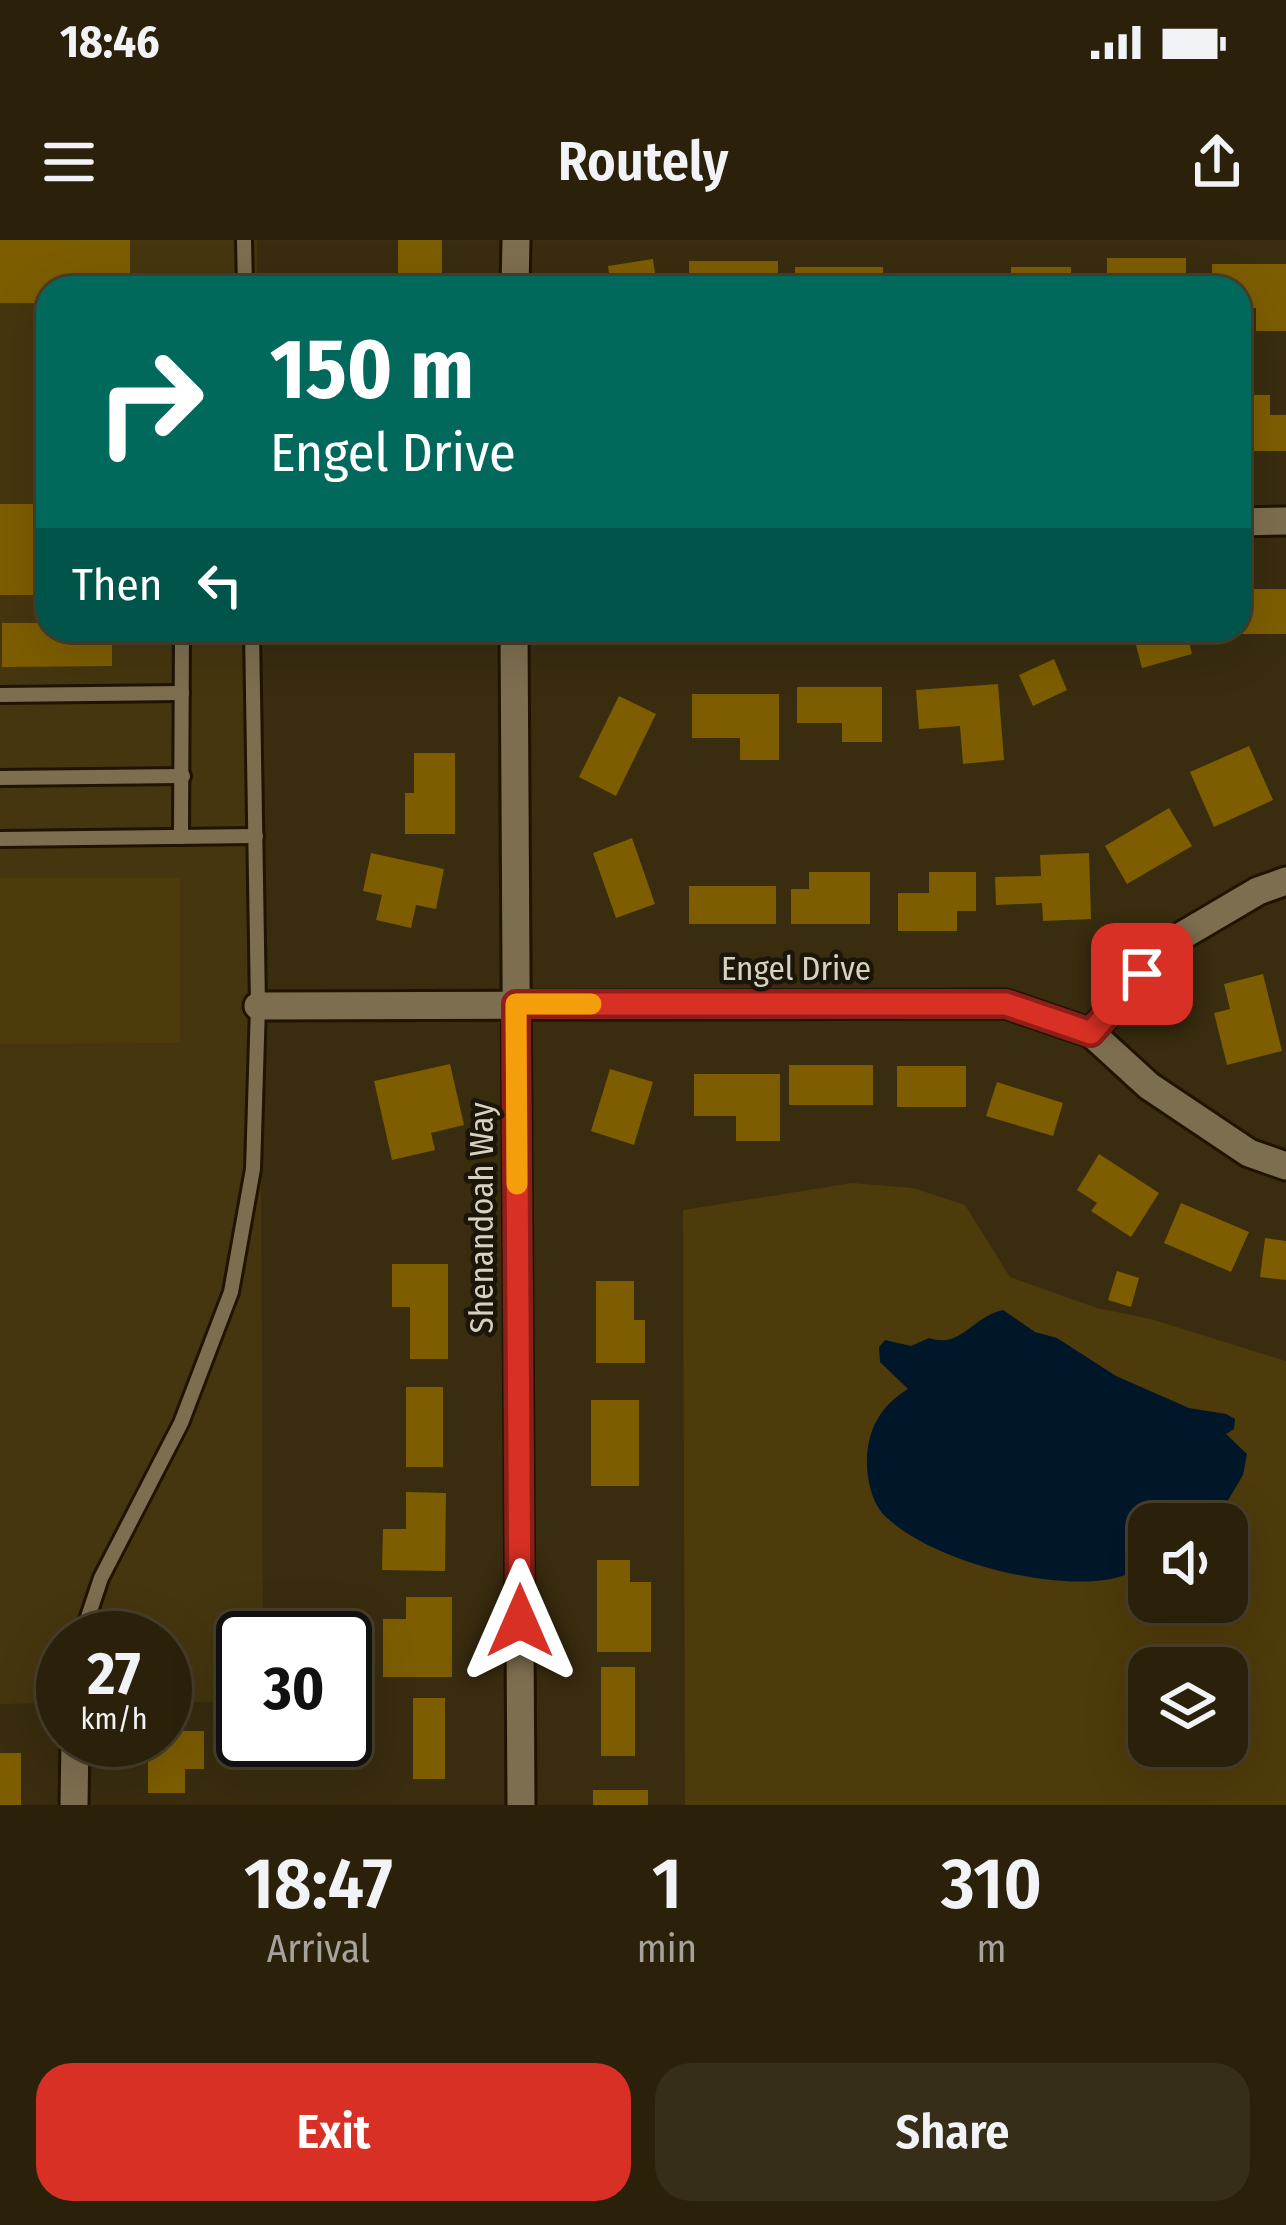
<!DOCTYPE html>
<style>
:root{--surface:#2b210b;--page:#372e19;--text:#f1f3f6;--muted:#a6a39d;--line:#473e2c;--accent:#d93025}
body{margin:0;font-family:"Fira Sans Condensed",sans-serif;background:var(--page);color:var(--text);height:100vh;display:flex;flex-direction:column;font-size:45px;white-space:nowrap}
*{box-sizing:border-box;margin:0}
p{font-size:39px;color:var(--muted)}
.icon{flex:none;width:66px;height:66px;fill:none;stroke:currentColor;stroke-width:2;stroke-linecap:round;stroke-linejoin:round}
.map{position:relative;height:1565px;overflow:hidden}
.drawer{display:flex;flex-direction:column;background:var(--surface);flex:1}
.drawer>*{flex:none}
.hud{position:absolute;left:36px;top:36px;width:1215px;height:366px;border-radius:36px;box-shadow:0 12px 48px #0002,0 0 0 3px var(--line);background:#00695c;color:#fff;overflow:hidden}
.fabs{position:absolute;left:1128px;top:1263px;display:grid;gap:24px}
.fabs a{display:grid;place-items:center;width:120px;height:120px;border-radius:24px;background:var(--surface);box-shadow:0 12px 48px #0002,0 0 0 3px var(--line);font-size:60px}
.speed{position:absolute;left:36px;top:1371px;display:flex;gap:24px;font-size:60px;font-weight:700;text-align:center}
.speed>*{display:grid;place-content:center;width:156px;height:156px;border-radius:50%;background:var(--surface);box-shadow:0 12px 48px #0002,0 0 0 3px var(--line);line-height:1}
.speed small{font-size:30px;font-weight:400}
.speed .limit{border:6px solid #111;border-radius:18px;background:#fff;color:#111}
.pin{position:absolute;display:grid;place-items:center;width:102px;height:102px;color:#fff;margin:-51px;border-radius:24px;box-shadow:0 6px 18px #0006}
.me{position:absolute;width:132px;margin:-66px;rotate:0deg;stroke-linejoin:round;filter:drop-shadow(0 0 9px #0008)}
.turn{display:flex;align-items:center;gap:42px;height:252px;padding:0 36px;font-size:54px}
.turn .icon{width:156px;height:156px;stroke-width:2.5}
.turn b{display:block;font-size:84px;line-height:102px}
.then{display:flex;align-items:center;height:114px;padding:0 36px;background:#0003;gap:24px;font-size:45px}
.eta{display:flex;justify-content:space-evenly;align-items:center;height:204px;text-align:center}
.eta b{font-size:72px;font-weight:600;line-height:84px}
.cta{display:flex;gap:24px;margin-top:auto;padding:24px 36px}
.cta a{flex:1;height:138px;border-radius:36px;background:var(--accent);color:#fff;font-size:48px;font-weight:600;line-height:138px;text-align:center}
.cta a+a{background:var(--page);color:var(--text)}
.status{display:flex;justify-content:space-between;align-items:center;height:84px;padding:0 60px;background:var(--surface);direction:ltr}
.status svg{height:33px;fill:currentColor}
header{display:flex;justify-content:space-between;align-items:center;height:156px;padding:0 36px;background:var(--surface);font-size:54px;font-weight:600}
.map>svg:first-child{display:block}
</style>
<div class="status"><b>18:46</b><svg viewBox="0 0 49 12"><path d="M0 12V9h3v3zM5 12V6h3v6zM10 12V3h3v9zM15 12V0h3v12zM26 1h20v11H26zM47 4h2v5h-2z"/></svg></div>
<header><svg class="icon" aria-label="menu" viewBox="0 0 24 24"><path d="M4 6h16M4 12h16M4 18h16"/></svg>Routely<svg class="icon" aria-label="share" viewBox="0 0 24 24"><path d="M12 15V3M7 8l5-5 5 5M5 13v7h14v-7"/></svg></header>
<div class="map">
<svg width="1286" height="1565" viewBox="0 0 1286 1565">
<rect width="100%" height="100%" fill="#392c0f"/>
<!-- built -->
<polygon fill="#45360f" points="0,0 257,0 257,48 48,48 48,390 259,390 263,1398 243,1398 243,1462 165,1462 165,1398 63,1398 63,1463 0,1464"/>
<!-- green -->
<g fill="#4e3b0b" fill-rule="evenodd">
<polygon points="0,638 180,638 180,803 0,804"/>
<path d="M852,943L913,948L965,965L1010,1037L1097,1068L1151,1079L1286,1121V1565H685L683,970ZM1149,1284H1227V1362H1149ZM1149,1428H1227V1506H1149Z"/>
</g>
<!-- water -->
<path fill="#00172a" d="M1003,1070L1035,1092L1057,1098L1116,1136L1189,1168L1226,1174L1235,1179L1234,1189L1226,1194L1247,1214L1243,1235L1214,1284H1149V1326C1132,1333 1114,1340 1096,1341C1034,1346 932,1320 886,1277C871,1263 866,1236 867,1217C869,1186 882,1165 908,1149L880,1122L879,1107L885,1100L911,1106L929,1098C961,1109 973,1076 1003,1070Z"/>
<!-- building -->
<g fill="#7d5d00">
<polygon points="0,0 130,0 130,48 48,48 48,63 0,63"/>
<rect x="398" y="0" width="44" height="48"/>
<rect x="1107" y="18" width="79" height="30"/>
<polygon points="653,19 657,48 611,48 608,26"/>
<rect x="689" y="21" width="89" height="27"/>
<polygon points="1212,24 1286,24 1286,91 1256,91 1256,68 1239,68 1239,48 1212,48"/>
<rect x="795" y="27" width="88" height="21"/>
<rect x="1011" y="27" width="60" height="21"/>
<rect x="906" y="33" width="82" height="15"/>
<polygon points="1248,155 1270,155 1270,175 1286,175 1286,211 1239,211 1239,172 1248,172"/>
<rect x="0" y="264" width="48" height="91"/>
<polygon points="1239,349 1286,349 1286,394 1217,394 1217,390 1239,390"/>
<polygon points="2,383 48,383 48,390 112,390 112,426 2,427"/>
<polygon points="1132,390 1186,390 1192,414 1142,428"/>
<polygon points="1054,419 1067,450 1033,466 1019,435"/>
<polygon points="998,444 1004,520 963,524 960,486 919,489 916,450"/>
<polygon points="797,447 882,447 882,502 842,502 842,483 797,483"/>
<polygon points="692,454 779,454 779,520 740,520 740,498 692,498"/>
<polygon points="619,456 656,474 616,556 579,537"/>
<polygon points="1249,506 1273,560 1214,587 1190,532"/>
<polygon points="414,513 455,513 455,594 405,594 405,553 414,553"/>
<polygon points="1169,568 1192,606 1127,644 1105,606"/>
<polygon points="632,598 655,664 616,678 593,613"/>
<polygon points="371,613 444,629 436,669 416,665 411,688 376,680 382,655 363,651"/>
<polygon points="1089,613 1091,679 1043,681 1042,663 996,665 995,637 1041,636 1040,615"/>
<polygon points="809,632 870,632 870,684 791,684 791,649 809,649"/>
<polygon points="929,632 976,632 976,671 957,671 957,691 898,691 898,653 929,653"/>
<rect x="689" y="646" width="87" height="38"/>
<polygon points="1263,734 1282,811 1227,825 1214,773 1230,769 1224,744"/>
<polygon points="450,824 464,885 431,893 435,910 392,920 374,841"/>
<rect x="789" y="825" width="84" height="40"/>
<rect x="897" y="826" width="69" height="41"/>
<polygon points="610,829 653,842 634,905 591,891"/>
<polygon points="694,834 780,834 780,901 736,901 736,876 694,876"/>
<polygon points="997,842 1063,863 1053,896 986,876"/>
<polygon points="1099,914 1159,953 1131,997 1091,971 1097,963 1077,950"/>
<polygon points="1181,963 1249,992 1231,1032 1164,1003"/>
<polygon points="1265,998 1286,1001 1286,1040 1260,1037"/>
<polygon points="392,1024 448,1024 448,1119 410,1119 410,1067 392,1067"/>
<polygon points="1117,1031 1139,1038 1131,1067 1108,1060"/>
<polygon points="596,1041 634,1041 634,1080 645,1080 645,1123 596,1123"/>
<rect x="406" y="1147" width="37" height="80"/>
<rect x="591" y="1160" width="48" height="86"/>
<polygon points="406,1252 446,1253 445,1331 382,1330 383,1289 406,1289"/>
<polygon points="597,1320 630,1320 630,1342 651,1342 651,1412 597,1412"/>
<polygon points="406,1357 452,1357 452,1437 383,1437 383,1379 406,1379"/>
<rect x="601" y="1427" width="34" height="89"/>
<rect x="413" y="1458" width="32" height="81"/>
<polygon points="165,1491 204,1491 204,1529 185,1529 185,1553 148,1553 148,1500 165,1500"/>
<rect x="0" y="1513" width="21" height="52"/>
<rect x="593" y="1550" width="55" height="15"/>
</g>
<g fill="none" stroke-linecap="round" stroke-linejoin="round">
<defs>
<g id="lane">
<polyline points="244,0 245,48"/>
<polyline points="0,455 182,453"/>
<polyline points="0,538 183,536"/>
<polyline points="181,597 182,390"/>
<polyline points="0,599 256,596"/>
<polyline points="81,1398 101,1338 181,1183 231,1052 253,929 258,766 252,390"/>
</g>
<g id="street">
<polyline points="515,48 516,0"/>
<polyline points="1239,282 1286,281"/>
<polyline points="514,390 521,1565"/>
<polyline points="258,766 1006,764 1091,793 1149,846 1249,913 1286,926"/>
<polyline points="1091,793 1168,704 1258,651 1286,641"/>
<polyline points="74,1565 75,1500"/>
</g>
</defs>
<!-- lane casing -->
<use href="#lane" stroke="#201400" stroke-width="20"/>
<!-- street casing -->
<use href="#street" stroke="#201400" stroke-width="33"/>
<!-- lane -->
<use href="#lane" stroke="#7d6e4f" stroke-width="14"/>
<!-- street -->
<use href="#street" stroke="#7d6e4f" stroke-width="27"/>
</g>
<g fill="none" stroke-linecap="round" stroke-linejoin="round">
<defs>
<polyline id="route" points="520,1381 516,764 1006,764 1091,793 1142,734"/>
</defs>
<!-- route casing -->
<use href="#route" stroke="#8d1f18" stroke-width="30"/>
<!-- route -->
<use href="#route" stroke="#d93025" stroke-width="21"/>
<!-- slow -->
<polyline stroke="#f59e0b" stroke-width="21" points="517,944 516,764 591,764"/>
</g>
<g text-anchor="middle" stroke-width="9" stroke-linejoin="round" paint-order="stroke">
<!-- street labels -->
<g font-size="33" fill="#d9d1c0" stroke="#1b1609">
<text x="796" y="740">Engel Drive</text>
<text transform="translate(481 978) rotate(-90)" y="12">Shenandoah Way</text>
</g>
</g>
</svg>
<div class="fabs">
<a><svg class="icon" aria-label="sound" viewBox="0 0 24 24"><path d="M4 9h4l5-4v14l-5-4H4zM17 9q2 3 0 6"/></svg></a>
<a><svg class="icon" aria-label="layers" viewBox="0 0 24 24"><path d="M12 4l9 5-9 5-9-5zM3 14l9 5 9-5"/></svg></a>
</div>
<div class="speed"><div>27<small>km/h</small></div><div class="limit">30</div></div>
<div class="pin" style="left:1142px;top:734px;background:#d93025"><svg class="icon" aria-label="arrive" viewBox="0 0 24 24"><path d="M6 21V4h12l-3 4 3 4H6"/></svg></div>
<svg class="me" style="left:520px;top:1381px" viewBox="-20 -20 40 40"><path d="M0-17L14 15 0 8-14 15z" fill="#d93025" stroke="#fff" stroke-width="4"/></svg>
<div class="hud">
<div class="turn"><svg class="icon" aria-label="right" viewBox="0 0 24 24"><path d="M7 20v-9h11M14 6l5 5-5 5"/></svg><div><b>150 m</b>Engel Drive</div></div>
<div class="then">Then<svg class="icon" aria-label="left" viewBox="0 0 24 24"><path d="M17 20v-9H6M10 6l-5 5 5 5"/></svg></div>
</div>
</div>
<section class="drawer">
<div class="eta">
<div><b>18:47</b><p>Arrival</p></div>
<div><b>1</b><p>min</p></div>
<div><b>310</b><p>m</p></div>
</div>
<div class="cta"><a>Exit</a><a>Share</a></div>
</section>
